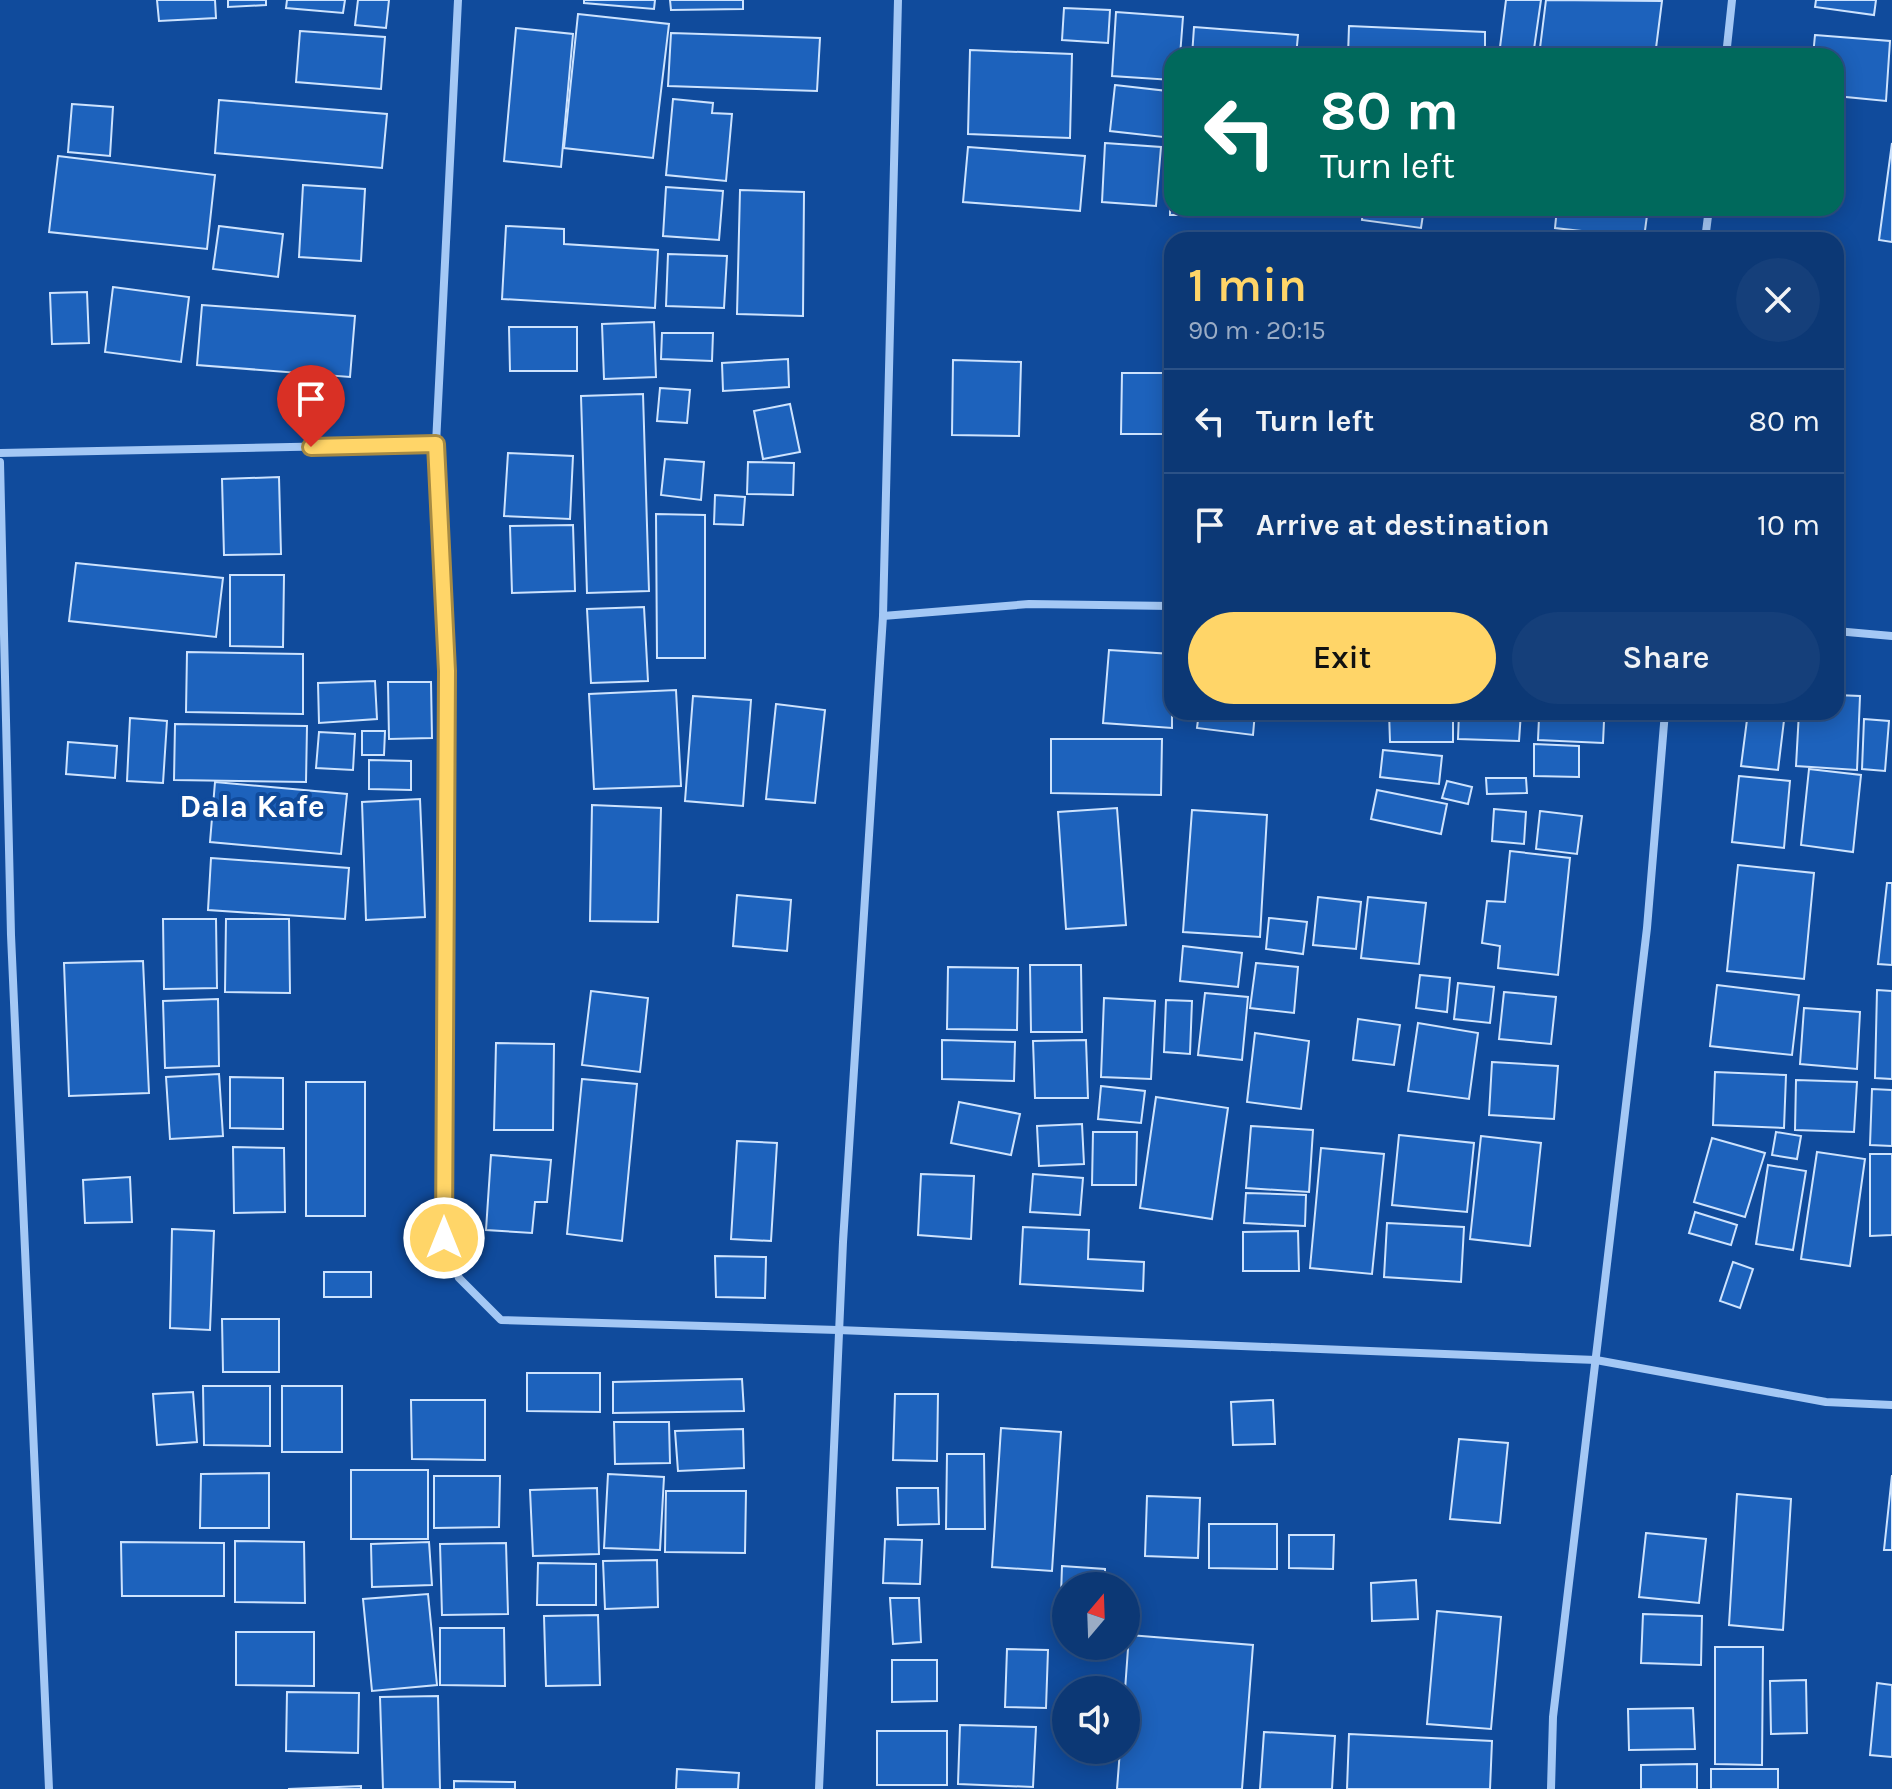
<!DOCTYPE html>
<meta charset="utf-8">
<style>
:root{--surface:#0c3875;--page:#153f7a;--text:#f1f3f6;--muted:#9aacc5;--line:#2c5287;--accent:#ffd568}
body{margin:0;font-family:Karla,sans-serif;background:var(--page);color:var(--text);height:100vh;display:flex;flex-direction:column;font-size:30px;white-space:nowrap}
*{box-sizing:border-box;margin:0}
p{font-size:26px;color:var(--muted)}
.icon{flex:none;width:44px;height:44px;fill:none;stroke:currentColor;stroke-width:2;stroke-linecap:round;stroke-linejoin:round}
.map{position:relative;flex:1;overflow:hidden}
.details{position:absolute;left:1164px;top:232px;width:680px;height:488px;display:flex;flex-direction:column;background:var(--surface);border-radius:24px;box-shadow:0 4px 20px #0003,0 0 0 2px var(--line)}
.details>*{flex:none}
.guide{position:absolute;left:1164px;top:48px;width:680px;height:168px;border-radius:24px;box-shadow:0 4px 20px #0003,0 0 0 2px var(--line);background:#00695c;color:#fff;overflow:hidden}
.needle{width:52px;rotate:19deg}
.tools{position:absolute;left:1052px;top:1572px;display:grid;gap:16px}
.tools a{display:grid;place-items:center;width:88px;height:88px;border-radius:50%;background:var(--surface);box-shadow:0 4px 20px #0003,0 0 0 2px var(--line);font-size:40px}
.pin{position:absolute;display:grid;place-items:center;width:68px;height:68px;color:#fff;margin:-82px -34px;border-radius:50% 50% 50% 0;rotate:-45deg;box-shadow:0 0 8px #0007}
.pin .icon{rotate:45deg}
.me{position:absolute;width:88px;margin:-44px;rotate:0deg;stroke-linejoin:round;filter:drop-shadow(0 0 6px #0008)}
.turn{display:flex;align-items:center;gap:28px;height:168px;padding:0 24px;font-size:36px}
.turn .icon{width:104px;height:104px;stroke-width:2.5}
.turn b{display:block;font-size:56px;line-height:68px}
.round{display:grid;place-items:center;flex:none;width:84px;height:84px;border-radius:42px;background:var(--page)}
.head{display:flex;align-items:center;justify-content:space-between;height:136px;padding:0 24px}
h1{font-size:48px;font-weight:600;line-height:60px;color:var(--accent)}
.cta{display:flex;gap:16px;margin-top:auto;padding:16px 24px}
.cta a{flex:1;height:92px;border-radius:48px;background:var(--accent);color:#111;font-size:32px;font-weight:600;line-height:92px;text-align:center}
.cta a+a{background:var(--page);color:var(--text)}
ul{padding:0;list-style:none}
li{display:flex;align-items:center;gap:24px;height:104px;padding:0 24px;border-top:2px solid var(--line)}
li div{flex:1}
li b{display:block;font-size:30px}
li em{font-style:normal}
.map>svg:first-child{display:block}
</style>
<div class="map">
<svg width="1892" height="1789" viewBox="0 0 1892 1789">
<rect width="100%" height="100%" fill="#104b9c"/>
<!-- building -->
<g fill="#1d62bc" stroke="#cde3fe" stroke-width="2">
<polygon points="157,0 215,0 216,18 159,21"/>
<polygon points="228,0 266,0 266,5 228,7"/>
<polygon points="287,0 345,0 343,13 286,8"/>
<polygon points="358,0 389,0 386,28 355,25"/>
<polygon points="584,0 655,0 654,9 584,3"/>
<polygon points="670,0 743,0 743,9 671,10"/>
<polygon points="1506,0 1541,0 1533,56 1499,55"/>
<polygon points="1546,0 1662,1 1655,56 1539,56"/>
<polygon points="1816,0 1876,0 1874,15 1815,7"/>
<polygon points="1064,8 1110,10 1108,43 1062,40"/>
<polygon points="1116,12 1183,17 1180,56 1172,56 1172,80 1112,76"/>
<polygon points="578,14 669,24 653,158 564,148"/>
<polygon points="1349,26 1485,32 1485,56 1348,56"/>
<polygon points="1194,27 1298,35 1296,56 1192,56"/>
<polygon points="516,28 573,34 561,167 504,161"/>
<polygon points="300,31 385,37 381,89 296,82"/>
<polygon points="671,33 820,38 817,91 668,86"/>
<polygon points="1815,35 1890,41 1886,101 1836,96 1836,56 1813,56"/>
<polygon points="970,50 1072,54 1070,138 968,134"/>
<polygon points="1115,85 1167,91 1163,137 1110,131"/>
<polygon points="673,99 713,103 712,113 732,114 726,181 666,175"/>
<polygon points="219,100 387,114 382,168 215,153"/>
<polygon points="72,104 113,107 110,156 68,152"/>
<polygon points="1105,143 1161,147 1156,206 1102,202"/>
<polygon points="1892,143 1892,242 1879,240"/>
<polygon points="968,147 1085,156 1080,211 963,202"/>
<polygon points="58,156 215,175 207,249 49,232"/>
<polygon points="1170,163 1172,163 1172,208 1300,208 1300,215 1170,215"/>
<polygon points="303,185 365,189 361,261 299,257"/>
<polygon points="666,187 723,191 719,240 663,236"/>
<polygon points="740,190 804,192 803,316 737,314"/>
<polygon points="1363,208 1424,208 1421,228 1362,220"/>
<polygon points="1503,208 1545,208 1544,214"/>
<polygon points="1557,208 1648,208 1644,238 1555,228"/>
<polygon points="219,226 283,234 278,277 213,269"/>
<polygon points="506,226 564,229 564,244 658,250 655,308 502,299"/>
<polygon points="668,254 727,256 724,308 666,306"/>
<polygon points="113,287 189,297 181,362 105,352"/>
<polygon points="87,292 89,343 52,344 50,293"/>
<polygon points="202,305 355,316 350,377 197,365"/>
<polygon points="654,322 656,377 604,379 602,324"/>
<polygon points="509,327 577,327 577,371 510,371"/>
<polygon points="662,333 713,333 712,361 661,359"/>
<polygon points="788,359 789,387 723,391 722,363"/>
<polygon points="953,360 1021,362 1019,436 952,435"/>
<polygon points="1122,373 1172,373 1172,434 1121,434"/>
<polygon points="660,388 690,390 687,423 657,421"/>
<polygon points="643,394 649,591 587,593 581,396"/>
<polygon points="790,404 800,452 763,459 754,411"/>
<polygon points="508,453 573,456 570,519 504,516"/>
<polygon points="665,459 704,462 701,500 661,495"/>
<polygon points="748,462 794,463 793,495 747,494"/>
<polygon points="279,477 281,554 224,555 222,479"/>
<polygon points="715,495 745,497 743,525 714,524"/>
<polygon points="656,514 705,515 705,658 657,658"/>
<polygon points="573,525 575,591 512,593 510,526"/>
<polygon points="76,563 223,578 216,637 69,621"/>
<polygon points="230,575 284,575 283,647 230,646"/>
<polygon points="644,607 648,681 591,683 587,609"/>
<polygon points="1109,650 1172,654 1172,728 1103,723"/>
<polygon points="187,652 303,654 303,714 186,712"/>
<polygon points="375,681 377,719 319,723 318,683"/>
<polygon points="388,682 431,682 432,738 389,739"/>
<polygon points="676,690 681,786 594,789 589,694"/>
<polygon points="1836,695 1860,696 1857,770 1796,766 1799,712 1836,712"/>
<polygon points="693,696 751,700 743,806 685,801"/>
<polygon points="776,704 825,710 815,803 766,799"/>
<polygon points="1199,712 1255,712 1253,735 1197,728"/>
<rect x="1279" y="712" width="65" height="6"/>
<polygon points="1389,712 1453,712 1453,742 1390,742"/>
<polygon points="1459,712 1521,712 1519,741 1458,739"/>
<polygon points="1748,712 1785,712 1778,770 1741,766"/>
<polygon points="130,718 167,721 163,783 127,781"/>
<polygon points="1539,718 1604,721 1603,743 1538,740"/>
<polygon points="1864,719 1889,721 1885,771 1862,769"/>
<polygon points="175,724 307,726 306,782 174,780"/>
<polygon points="362,731 385,731 384,755 362,755"/>
<polygon points="319,732 355,734 353,770 316,768"/>
<polygon points="1051,739 1162,739 1161,795 1051,793"/>
<polygon points="68,742 117,746 115,778 66,774"/>
<polygon points="1534,744 1579,746 1579,777 1534,776"/>
<polygon points="1383,750 1442,756 1439,784 1380,777"/>
<polygon points="369,760 411,761 411,790 369,789"/>
<polygon points="1809,769 1861,775 1853,852 1801,845"/>
<polygon points="1739,776 1790,781 1784,848 1732,842"/>
<polygon points="1486,778 1526,778 1527,793 1487,794"/>
<polygon points="1447,781 1472,787 1468,804 1442,798"/>
<polygon points="215,782 347,794 341,854 210,842"/>
<polygon points="1377,790 1447,804 1441,834 1371,819"/>
<polygon points="420,799 425,917 366,920 362,802"/>
<polygon points="592,805 661,808 658,922 590,921"/>
<polygon points="1117,808 1126,925 1066,929 1058,812"/>
<polygon points="1494,809 1526,812 1524,844 1492,841"/>
<polygon points="1192,810 1267,815 1260,937 1183,932"/>
<polygon points="1540,811 1582,816 1577,854 1536,849"/>
<polygon points="1510,851 1570,858 1558,975 1498,968 1500,946 1482,943 1487,901 1505,902"/>
<polygon points="211,858 349,868 345,919 208,910"/>
<polygon points="1738,865 1814,873 1804,979 1727,971"/>
<polygon points="1887,883 1892,883 1892,965 1878,964"/>
<polygon points="737,895 791,900 787,951 733,946"/>
<polygon points="1318,897 1361,902 1356,949 1313,945"/>
<polygon points="1368,897 1426,903 1419,964 1361,958"/>
<polygon points="1269,918 1307,922 1303,954 1266,949"/>
<polygon points="163,919 216,919 217,988 164,989"/>
<polygon points="226,919 289,919 290,993 225,992"/>
<polygon points="1183,946 1242,953 1238,987 1180,981"/>
<polygon points="143,961 149,1093 69,1096 64,963"/>
<polygon points="1256,963 1298,967 1294,1013 1250,1008"/>
<polygon points="1030,965 1081,965 1082,1032 1031,1032"/>
<polygon points="948,967 1018,968 1017,1030 947,1029"/>
<polygon points="1420,975 1450,978 1447,1012 1416,1008"/>
<polygon points="1458,983 1494,987 1490,1023 1454,1019"/>
<polygon points="1717,985 1799,995 1792,1055 1710,1046"/>
<polygon points="1877,990 1892,991 1892,1079 1875,1078"/>
<polygon points="591,991 648,998 640,1072 582,1065"/>
<polygon points="1504,992 1556,997 1551,1044 1499,1039"/>
<polygon points="1205,993 1248,997 1242,1060 1198,1055"/>
<polygon points="1104,998 1155,1001 1151,1079 1101,1077"/>
<polygon points="218,999 219,1066 165,1068 163,1001"/>
<polygon points="1166,1000 1192,1001 1190,1054 1164,1052"/>
<polygon points="1804,1008 1860,1012 1857,1069 1800,1064"/>
<polygon points="1358,1019 1400,1025 1394,1065 1353,1060"/>
<polygon points="1418,1023 1478,1033 1469,1099 1408,1091"/>
<polygon points="1255,1033 1309,1041 1301,1109 1247,1102"/>
<polygon points="942,1040 1015,1042 1014,1081 942,1079"/>
<polygon points="1086,1040 1088,1098 1035,1098 1033,1041"/>
<polygon points="496,1043 554,1044 553,1130 494,1130"/>
<polygon points="1492,1062 1558,1066 1554,1119 1489,1115"/>
<polygon points="1715,1072 1786,1075 1784,1128 1713,1125"/>
<polygon points="219,1074 223,1136 170,1139 166,1077"/>
<polygon points="230,1077 283,1078 283,1129 230,1128"/>
<polygon points="582,1079 637,1084 622,1241 567,1234"/>
<polygon points="1796,1080 1857,1082 1854,1132 1795,1130"/>
<rect x="306" y="1082" width="59" height="134"/>
<polygon points="1101,1086 1145,1091 1141,1123 1098,1119"/>
<polygon points="1872,1089 1892,1090 1892,1146 1870,1145"/>
<polygon points="1156,1097 1228,1108 1212,1219 1140,1208"/>
<polygon points="959,1102 1020,1114 1011,1155 951,1143"/>
<polygon points="1082,1124 1084,1164 1039,1166 1037,1126"/>
<polygon points="1251,1126 1313,1130 1309,1192 1246,1188"/>
<polygon points="1093,1132 1137,1132 1136,1185 1092,1185"/>
<polygon points="1776,1132 1801,1136 1797,1159 1772,1155"/>
<polygon points="1399,1135 1474,1143 1467,1212 1392,1205"/>
<polygon points="1481,1136 1541,1143 1530,1246 1470,1239"/>
<polygon points="1712,1138 1765,1153 1745,1217 1694,1202"/>
<polygon points="737,1141 777,1143 771,1241 731,1239"/>
<polygon points="233,1147 284,1148 285,1212 234,1213"/>
<polygon points="1321,1148 1384,1154 1372,1274 1310,1268"/>
<polygon points="1817,1152 1865,1159 1850,1266 1801,1259"/>
<polygon points="1870,1154 1892,1154 1892,1235 1870,1236"/>
<polygon points="491,1155 551,1160 547,1202 535,1202 532,1233 486,1230"/>
<polygon points="1768,1165 1806,1171 1793,1250 1756,1244"/>
<polygon points="921,1174 974,1176 971,1239 918,1235"/>
<polygon points="1033,1174 1083,1178 1080,1215 1030,1212"/>
<polygon points="130,1177 132,1222 85,1223 83,1180"/>
<polygon points="1246,1193 1306,1195 1305,1226 1244,1223"/>
<polygon points="1695,1212 1737,1225 1731,1245 1689,1233"/>
<polygon points="1387,1223 1464,1227 1461,1282 1384,1277"/>
<polygon points="1023,1227 1089,1230 1088,1259 1144,1262 1143,1291 1020,1284"/>
<polygon points="172,1229 214,1231 210,1330 170,1328"/>
<polygon points="1298,1231 1299,1271 1243,1271 1243,1232"/>
<polygon points="715,1256 766,1257 765,1298 716,1297"/>
<polygon points="1733,1262 1753,1269 1740,1308 1720,1301"/>
<rect x="324" y="1272" width="47" height="25"/>
<polygon points="222,1319 279,1319 279,1372 223,1372"/>
<polygon points="527,1373 600,1373 600,1412 527,1411"/>
<polygon points="742,1379 744,1411 613,1413 613,1382"/>
<polygon points="203,1386 270,1386 270,1446 204,1445"/>
<rect x="282" y="1386" width="60" height="66"/>
<polygon points="193,1392 197,1442 157,1445 153,1394"/>
<polygon points="895,1394 938,1394 937,1461 893,1460"/>
<polygon points="411,1400 485,1400 485,1460 412,1459"/>
<polygon points="1273,1400 1275,1444 1233,1445 1231,1402"/>
<polygon points="614,1422 669,1422 670,1463 615,1464"/>
<polygon points="1001,1428 1061,1432 1052,1571 992,1567"/>
<polygon points="743,1429 744,1468 678,1471 675,1431"/>
<polygon points="1459,1439 1508,1443 1500,1523 1450,1519"/>
<polygon points="947,1454 984,1454 985,1529 946,1529"/>
<rect x="351" y="1470" width="77" height="69"/>
<polygon points="269,1473 269,1528 200,1528 201,1474"/>
<polygon points="608,1474 664,1477 660,1550 604,1548"/>
<polygon points="1892,1475 1892,1550 1884,1550"/>
<polygon points="434,1476 500,1476 499,1527 434,1528"/>
<polygon points="597,1488 599,1554 533,1556 530,1490"/>
<polygon points="897,1488 938,1488 939,1524 898,1525"/>
<polygon points="666,1491 746,1491 745,1553 665,1552"/>
<polygon points="1737,1494 1791,1499 1783,1630 1729,1625"/>
<polygon points="1147,1496 1200,1498 1198,1558 1145,1556"/>
<polygon points="1209,1524 1277,1524 1277,1569 1209,1568"/>
<polygon points="1646,1533 1706,1539 1699,1603 1639,1597"/>
<polygon points="1289,1535 1334,1535 1333,1569 1289,1568"/>
<polygon points="885,1539 922,1540 920,1584 883,1583"/>
<polygon points="235,1541 304,1542 305,1603 235,1602"/>
<polygon points="121,1542 224,1543 224,1596 122,1596"/>
<polygon points="429,1542 432,1585 372,1587 371,1544"/>
<polygon points="506,1543 508,1614 442,1615 440,1544"/>
<polygon points="657,1560 658,1607 605,1609 603,1561"/>
<polygon points="538,1563 596,1564 596,1605 537,1605"/>
<polygon points="1062,1566 1105,1569 1105,1586 1066,1586 1066,1625 1060,1624"/>
<polygon points="1416,1580 1418,1619 1372,1621 1371,1583"/>
<polygon points="428,1594 437,1685 372,1691 363,1599"/>
<polygon points="890,1598 919,1598 921,1642 893,1644"/>
<polygon points="1437,1611 1501,1617 1491,1729 1427,1724"/>
<polygon points="1643,1614 1702,1616 1701,1665 1641,1663"/>
<polygon points="598,1615 600,1685 546,1686 544,1616"/>
<polygon points="440,1628 504,1628 505,1686 440,1685"/>
<polygon points="236,1632 314,1632 314,1686 236,1685"/>
<polygon points="1129,1635 1253,1645 1242,1789 1117,1789 1120,1750 1126,1750 1125,1690"/>
<polygon points="1715,1647 1763,1647 1762,1765 1715,1764"/>
<polygon points="1007,1649 1048,1650 1046,1708 1005,1707"/>
<polygon points="892,1660 937,1660 937,1701 892,1702"/>
<polygon points="1806,1680 1807,1733 1771,1734 1770,1681"/>
<polygon points="1877,1683 1892,1685 1892,1757 1870,1755"/>
<polygon points="287,1692 359,1693 358,1753 286,1751"/>
<polygon points="438,1696 440,1789 383,1789 380,1697"/>
<polygon points="1693,1708 1695,1749 1629,1750 1628,1709"/>
<polygon points="960,1725 1036,1727 1033,1787 958,1784"/>
<rect x="877" y="1731" width="70" height="54"/>
<polygon points="1264,1732 1335,1736 1332,1789 1260,1789"/>
<polygon points="1349,1734 1492,1741 1490,1789 1347,1789"/>
<polygon points="1697,1764 1697,1789 1641,1789 1641,1765"/>
<polygon points="677,1769 739,1773 738,1789 676,1789"/>
<rect x="1711" y="1769" width="67" height="20"/>
<polygon points="454,1781 515,1782 515,1789 454,1789"/>
<polygon points="361,1786 361,1789 288,1789"/>
</g>
<g fill="none" stroke-linecap="round" stroke-linejoin="round">
<!-- street -->
<g stroke="#a4c8f5" stroke-width="8">
<polyline points="458,0 436,444 447,671 444,1238 459,1278 501,1320 838,1330 1596,1360 1826,1402 1892,1405"/>
<polyline points="1726,56 1732,0"/>
<polyline points="1705,240 1709,208"/>
<polyline points="0,453 436,444"/>
<polyline points="0,462 11,935 49,1789"/>
<polyline points="883,616 1029,604 1172,606"/>
<polyline points="1836,631 1892,636"/>
<polyline points="819,1789 843,1242 883,616 898,0"/>
<polyline points="1551,1789 1553,1717 1647,928 1665,712"/>
</g>
</g>
<g fill="none" stroke-linecap="round" stroke-linejoin="round">
<defs>
<polyline id="route" points="311,447 436,444 447,671 444,1238"/>
</defs>
<!-- route casing -->
<use href="#route" stroke="#a68a44" stroke-width="20"/>
<!-- route -->
<use href="#route" stroke="#ffd568" stroke-width="14"/>
</g>
<g text-anchor="middle" stroke-width="8" stroke-linejoin="round" paint-order="stroke">
<!-- district labels -->
<g font-size="32" font-weight="bold" fill="#fff" stroke="#104b9c">
<text x="252" y="817">Dala Kafe</text>
</g>
</g>
</svg>
<div class="tools">
<a><svg class="needle" viewBox="-14 -14 28 28"><path d="M0-13l5 13h-10z" fill="#e53935"/><path d="M0 13l5-13h-10z" fill="#9aacc5"/></svg></a>
<a><svg class="icon" aria-label="sound" viewBox="0 0 24 24"><path d="M4 9h4l5-4v14l-5-4H4zM17 9q2 3 0 6"/></svg></a>
</div>
<div class="pin" style="left:311px;top:447px;background:#d93025"><svg class="icon" aria-label="arrive" viewBox="0 0 24 24"><path d="M6 21V4h12l-3 4 3 4H6"/></svg></div>
<svg class="me" style="left:444px;top:1238px" viewBox="-20 -20 40 40"><circle r="17" fill="#ffd568" stroke="#fff" stroke-width="3"/><path d="M0-11L8 9 0 5-8 9z" fill="#fff"/></svg>
<div class="guide">
<div class="turn"><svg class="icon" aria-label="left" viewBox="0 0 24 24"><path d="M17 20v-9H6M10 6l-5 5 5 5"/></svg><div><b>80 m</b>Turn left</div></div>
</div>
<section class="details">
<div class="head"><div><h1>1 min</h1><p>90 m · 20:15</p></div><a class="round"><svg class="icon" aria-label="close" viewBox="0 0 24 24"><path d="M6 6l12 12M18 6L6 18"/></svg></a></div>
<ul>
<li><svg class="icon" aria-label="left" viewBox="0 0 24 24"><path d="M17 20v-9H6M10 6l-5 5 5 5"/></svg><div><b>Turn left</b></div><em>80 m</em></li>
<li><svg class="icon" aria-label="arrive" viewBox="0 0 24 24"><path d="M6 21V4h12l-3 4 3 4H6"/></svg><div><b>Arrive at destination</b></div><em>10 m</em></li>
</ul>
<div class="cta"><a>Exit</a><a>Share</a></div>
</section>
</div>
